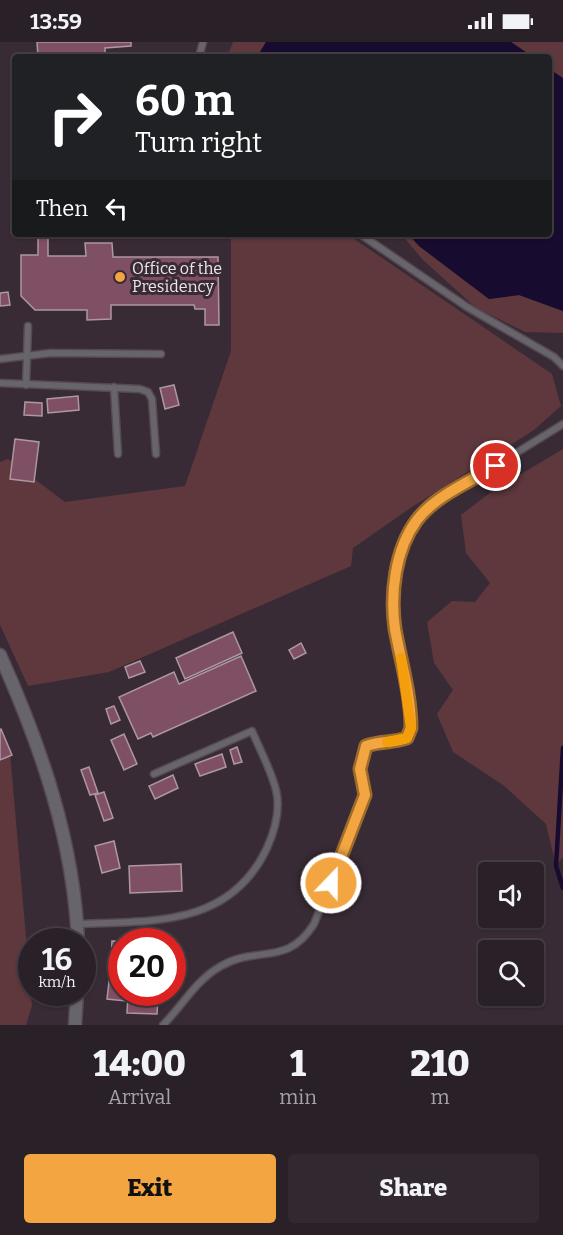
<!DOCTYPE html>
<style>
:root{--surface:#2a2028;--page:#322830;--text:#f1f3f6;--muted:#a5a3a8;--line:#463e45;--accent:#f2a541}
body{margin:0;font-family:Bitter,serif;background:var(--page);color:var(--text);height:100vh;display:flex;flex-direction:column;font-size:22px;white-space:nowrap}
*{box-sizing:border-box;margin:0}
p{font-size:20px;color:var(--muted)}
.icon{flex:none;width:33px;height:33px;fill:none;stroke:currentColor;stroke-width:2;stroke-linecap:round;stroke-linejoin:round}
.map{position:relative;height:983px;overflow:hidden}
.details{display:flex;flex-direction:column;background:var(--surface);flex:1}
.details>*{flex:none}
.top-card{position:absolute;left:12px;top:12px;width:540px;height:183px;border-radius:6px;box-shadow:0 2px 4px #0004,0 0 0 2px var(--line);background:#202124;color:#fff;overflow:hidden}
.buttons{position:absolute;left:478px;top:820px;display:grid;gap:12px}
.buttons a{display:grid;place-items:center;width:66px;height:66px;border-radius:6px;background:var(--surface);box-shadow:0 2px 4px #0004,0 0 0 2px var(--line);font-size:30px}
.speed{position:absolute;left:18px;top:886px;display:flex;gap:12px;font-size:30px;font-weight:700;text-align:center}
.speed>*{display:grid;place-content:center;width:78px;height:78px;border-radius:50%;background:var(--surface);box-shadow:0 2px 4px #0004,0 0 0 2px var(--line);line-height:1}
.speed small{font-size:15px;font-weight:400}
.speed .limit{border:9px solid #d22;background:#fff;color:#111}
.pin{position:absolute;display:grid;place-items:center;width:51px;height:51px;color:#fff;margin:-26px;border:3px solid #fff;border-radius:50%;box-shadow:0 2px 6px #0007}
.me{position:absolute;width:66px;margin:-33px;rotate:22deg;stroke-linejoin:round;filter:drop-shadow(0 0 4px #0008)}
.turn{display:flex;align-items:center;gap:21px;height:126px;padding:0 24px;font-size:27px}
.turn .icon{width:78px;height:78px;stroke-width:2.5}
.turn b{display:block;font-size:42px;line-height:51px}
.then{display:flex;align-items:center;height:57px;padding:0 24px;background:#0003;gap:12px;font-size:22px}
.eta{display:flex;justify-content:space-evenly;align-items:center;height:102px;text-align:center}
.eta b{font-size:36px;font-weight:800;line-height:42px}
.button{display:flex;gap:12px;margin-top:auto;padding:12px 24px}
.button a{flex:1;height:69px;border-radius:6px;background:var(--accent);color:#111;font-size:24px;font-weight:800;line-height:69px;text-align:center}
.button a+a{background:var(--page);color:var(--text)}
.status{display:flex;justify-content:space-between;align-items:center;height:42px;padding:0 30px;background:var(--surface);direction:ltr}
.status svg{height:16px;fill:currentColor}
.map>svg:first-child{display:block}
</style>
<div class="status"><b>13:59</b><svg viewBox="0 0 49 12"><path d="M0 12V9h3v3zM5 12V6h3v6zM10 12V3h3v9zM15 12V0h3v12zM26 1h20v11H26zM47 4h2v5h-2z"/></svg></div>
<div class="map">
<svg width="563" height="983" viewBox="0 0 563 983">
<rect width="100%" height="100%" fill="#382b35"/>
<!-- green -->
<g fill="#5e383d">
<polygon points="233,0 266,0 257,15 227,15"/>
<polygon points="511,0 563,0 563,36 549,27 549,15 533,15"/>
<polygon points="231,192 347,192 552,332 561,364 534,388 412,465 353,506 351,524 109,630 28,644 0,583 0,420 8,417 65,460 185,444 231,309"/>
<polygon points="401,192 408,192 419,204 489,257 519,253 563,269 563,291 525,290 475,265 423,218"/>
<polygon points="563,407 563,815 556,824 546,782 503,743 453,710 437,672 453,648 434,621 427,580 452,559 475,560 490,541 466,511 461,473 491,450"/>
<polygon points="0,693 10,710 32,964 26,983 0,983"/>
</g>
<!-- water -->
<g fill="#170b30">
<polygon points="266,0 511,0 533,15 257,15"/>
<polygon points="549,27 563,36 563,269 519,253 489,257 419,204 408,192 549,192"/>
</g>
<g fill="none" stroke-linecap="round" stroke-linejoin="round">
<!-- stream -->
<polyline stroke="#170b30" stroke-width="4.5" points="563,706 556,824 563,846"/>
</g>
<!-- building -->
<g fill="#7f4f64" stroke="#ad98a0" stroke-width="1.5">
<polygon points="37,0 131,0 131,4 105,6 105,15 38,15"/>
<rect x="11" y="80" width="4" height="110"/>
<polygon points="38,193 48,193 48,214 86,214 85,201 112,201 113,215 218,215 219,283 205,283 205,267 195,267 194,263 111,263 111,277 87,278 87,268 35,268 21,254 21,213 38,213"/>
<polygon points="8,250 10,263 0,264 0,251"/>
<polygon points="174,343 179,363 165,367 160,346"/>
<polygon points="78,354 79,368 48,371 47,357"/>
<polygon points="25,360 42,361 42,374 24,373"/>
<polygon points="15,397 39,400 34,440 10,437"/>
<polygon points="233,590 242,611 185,637 176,616"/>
<polygon points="301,601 306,611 294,617 289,608"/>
<polygon points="241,614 256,649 153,695 151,691 138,697 119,655 174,630 179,642"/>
<polygon points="140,619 145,630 129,636 125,625"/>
<polygon points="114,664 120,678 111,682 106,667"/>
<polygon points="1,687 12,713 0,718 0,688"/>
<polygon points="124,692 137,722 124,728 111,698"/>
<polygon points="237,705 242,720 234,722 230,708"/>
<polygon points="222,712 226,725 200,734 195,722"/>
<polygon points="89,725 98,751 90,753 81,728"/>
<polygon points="173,733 178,746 155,757 149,744"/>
<polygon points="104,750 113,776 104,779 95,753"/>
<polygon points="114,799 120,826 102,831 95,804"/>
<polygon points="181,822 182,849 130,851 129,824"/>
<polygon points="112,899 128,900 122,900 122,921 111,921"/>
<polygon points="111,922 122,923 122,951 127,951 126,959 107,957"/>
<polygon points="128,953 158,955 157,972 127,971"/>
</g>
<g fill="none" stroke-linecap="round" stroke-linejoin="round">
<defs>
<g id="service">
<polyline points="199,15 203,0"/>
<polyline points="360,192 467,265 554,315 563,324"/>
<polyline points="0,317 51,311 161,312"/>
<polyline points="0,341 140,347 148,350 152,357 156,412"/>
<polyline points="26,343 28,284"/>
<polyline points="114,345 118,412"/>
<path d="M77,882C152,879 230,885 267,806C275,788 281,768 276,748C271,728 260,708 252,689L154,732"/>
<path d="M163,983C183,963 196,938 221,924C257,903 287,925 314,882L365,753L360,727L366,704C380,699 393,701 407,696L411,686C410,608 363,529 432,463L563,382"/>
</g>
<g id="minor">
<path d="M0,613C41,704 74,800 78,900"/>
<polyline points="75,983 77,951"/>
</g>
</defs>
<!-- service casing -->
<use href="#service" stroke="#554952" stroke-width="9"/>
<!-- minor casing -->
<use href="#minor" stroke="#554952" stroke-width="15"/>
<!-- service -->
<use href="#service" stroke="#68646b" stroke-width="6"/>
<!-- minor -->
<use href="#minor" stroke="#68646b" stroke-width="12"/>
</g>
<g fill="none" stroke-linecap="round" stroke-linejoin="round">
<defs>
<path id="route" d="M331,841L365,753L360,727L366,704C380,699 393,701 407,696L411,686C411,653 401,620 395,587C390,552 395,507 417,478C435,454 471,439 496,424"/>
</defs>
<!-- route casing -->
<use href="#route" stroke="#9d6b2a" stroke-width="15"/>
<!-- route -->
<use href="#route" stroke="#f2a541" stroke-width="10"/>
<!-- slow -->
<polyline stroke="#f59e0b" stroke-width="10" points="387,700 407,696 411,686 401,616"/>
</g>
<!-- markers -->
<circle fill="#f2a541" stroke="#382b35" stroke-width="2" cx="120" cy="235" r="6"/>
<g text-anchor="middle" stroke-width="6" stroke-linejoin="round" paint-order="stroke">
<!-- poi labels -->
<g font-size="16" fill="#ede4eb" stroke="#382b35" text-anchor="start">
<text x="132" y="232">Office of the<tspan x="132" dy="18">Presidency</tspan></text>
</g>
</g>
</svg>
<div class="buttons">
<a><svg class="icon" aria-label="sound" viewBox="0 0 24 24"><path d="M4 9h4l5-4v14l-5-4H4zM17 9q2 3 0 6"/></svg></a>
<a><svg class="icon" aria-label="search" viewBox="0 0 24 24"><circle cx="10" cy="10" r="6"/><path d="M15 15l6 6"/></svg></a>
</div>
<div class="speed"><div>16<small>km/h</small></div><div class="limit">20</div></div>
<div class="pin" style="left:496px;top:424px;background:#d93025"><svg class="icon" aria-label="arrive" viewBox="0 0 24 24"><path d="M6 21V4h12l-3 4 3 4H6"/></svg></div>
<svg class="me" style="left:331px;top:841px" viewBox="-20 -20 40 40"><circle r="17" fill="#f2a541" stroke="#fff" stroke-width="3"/><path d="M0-11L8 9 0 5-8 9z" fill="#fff"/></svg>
<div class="top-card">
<div class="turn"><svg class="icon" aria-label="right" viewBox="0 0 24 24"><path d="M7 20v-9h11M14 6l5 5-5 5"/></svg><div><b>60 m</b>Turn right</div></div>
<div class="then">Then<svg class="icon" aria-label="left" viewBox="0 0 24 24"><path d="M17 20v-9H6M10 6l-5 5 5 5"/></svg></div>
</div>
</div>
<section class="details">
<div class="eta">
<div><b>14:00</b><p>Arrival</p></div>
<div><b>1</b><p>min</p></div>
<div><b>210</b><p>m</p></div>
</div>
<div class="button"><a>Exit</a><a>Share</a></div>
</section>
